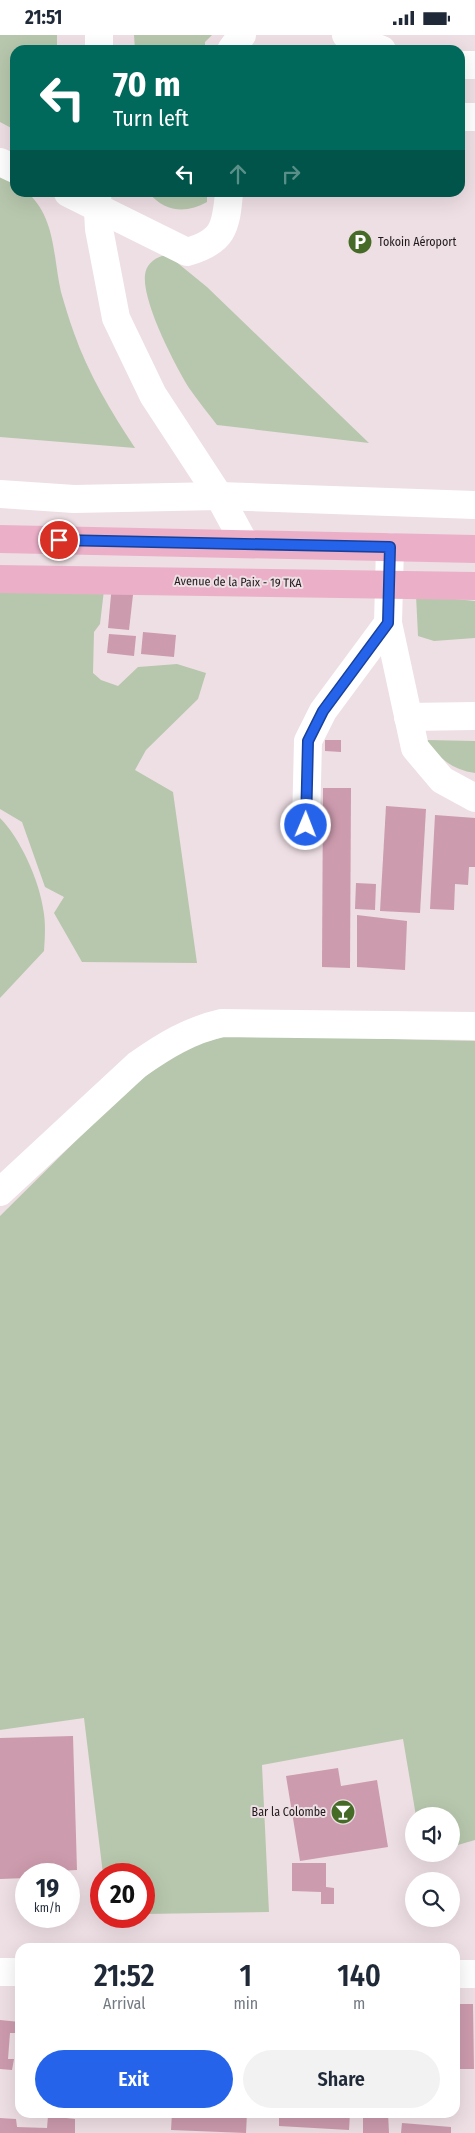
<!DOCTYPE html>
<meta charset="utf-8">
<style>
:root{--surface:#fff;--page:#f2f2f3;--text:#1f2937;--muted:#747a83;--accent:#2563eb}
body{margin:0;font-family:"Fira Sans Condensed",sans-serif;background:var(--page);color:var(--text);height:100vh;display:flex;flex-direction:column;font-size:19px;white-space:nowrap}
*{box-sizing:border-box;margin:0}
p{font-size:16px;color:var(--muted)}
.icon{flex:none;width:28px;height:28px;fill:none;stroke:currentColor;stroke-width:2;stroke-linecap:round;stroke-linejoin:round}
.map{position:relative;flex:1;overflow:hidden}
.sheet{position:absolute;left:15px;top:1908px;width:445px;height:175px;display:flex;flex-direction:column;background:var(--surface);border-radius:15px;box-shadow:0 5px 20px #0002}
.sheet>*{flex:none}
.hud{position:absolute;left:10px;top:10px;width:455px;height:152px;border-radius:15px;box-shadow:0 5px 20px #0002;background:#00695c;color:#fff;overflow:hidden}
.buttons{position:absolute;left:405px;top:1772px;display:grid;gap:10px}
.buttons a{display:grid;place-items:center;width:55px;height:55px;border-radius:50%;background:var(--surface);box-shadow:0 5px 20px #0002;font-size:25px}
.speed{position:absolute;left:15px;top:1828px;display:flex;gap:10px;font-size:25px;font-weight:700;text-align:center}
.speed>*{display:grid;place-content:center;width:65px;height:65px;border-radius:50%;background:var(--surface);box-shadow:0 5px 20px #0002;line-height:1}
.speed small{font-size:12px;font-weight:400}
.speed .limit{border:8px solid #d22;background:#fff;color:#111}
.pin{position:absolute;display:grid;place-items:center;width:42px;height:42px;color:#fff;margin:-21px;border:2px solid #fff;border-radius:50%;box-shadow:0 1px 5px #0007}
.me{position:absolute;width:55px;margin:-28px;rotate:1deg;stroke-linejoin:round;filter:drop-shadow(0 0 4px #0008)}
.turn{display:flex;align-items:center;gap:18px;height:105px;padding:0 20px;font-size:22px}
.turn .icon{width:65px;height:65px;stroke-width:2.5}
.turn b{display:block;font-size:35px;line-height:42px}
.lanes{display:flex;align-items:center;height:48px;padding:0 20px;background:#0003;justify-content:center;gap:25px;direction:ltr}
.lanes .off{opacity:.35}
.eta{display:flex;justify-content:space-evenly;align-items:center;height:85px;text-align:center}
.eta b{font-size:30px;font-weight:600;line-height:35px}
.primary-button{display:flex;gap:10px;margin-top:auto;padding:10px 20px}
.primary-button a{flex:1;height:58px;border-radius:30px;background:var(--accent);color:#fff;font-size:20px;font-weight:600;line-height:58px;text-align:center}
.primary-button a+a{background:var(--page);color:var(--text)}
.status{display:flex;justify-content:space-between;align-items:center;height:35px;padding:0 25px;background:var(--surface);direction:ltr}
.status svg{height:14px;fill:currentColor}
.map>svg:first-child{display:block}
</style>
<div class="status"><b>21:51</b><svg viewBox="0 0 49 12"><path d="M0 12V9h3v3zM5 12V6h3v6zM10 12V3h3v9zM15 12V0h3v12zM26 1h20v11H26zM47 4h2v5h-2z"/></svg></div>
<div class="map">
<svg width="475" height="2098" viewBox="0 0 475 2098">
<rect width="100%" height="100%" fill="#eedfe4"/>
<!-- green -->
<g fill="#b7c7ad">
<polygon points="0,0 57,0 57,15 15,15 15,95 0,87"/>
<polygon points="134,0 212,0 205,7 205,15 135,15"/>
<path d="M0,139L15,148V158H28C56,184 53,222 61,257C65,271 69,284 74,298C88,338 111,377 135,413L0,402Z"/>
<path d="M149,158H207V167C186,179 165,177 149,158Z"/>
<path d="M162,221H169L207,252L369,408L217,390C208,378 198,366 189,353C175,330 142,267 145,240C146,230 153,224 162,221Z"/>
<polygon points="0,551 104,555 100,589 94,597 93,638 101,645 118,651 138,632 177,629 206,638 198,664 146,715 135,735 173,757 197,928 82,927 54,878 64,862 45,852 22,787 0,774"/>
<polygon points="416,560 475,566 475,603 434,606 418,601"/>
<path d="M427,705L475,706V738C453,735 439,724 427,705Z"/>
<path d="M0,783C20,803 39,845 43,873C46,888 45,902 44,916L0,963Z"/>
<polygon points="231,1000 475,1006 475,1805 451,1812 451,1781 416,1781 403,1704 262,1730 269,1877 144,1879 144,1839 103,1839 84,1683 0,1695 0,1181 122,1060 180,1014"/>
</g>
<!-- building -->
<g fill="#cc9bad">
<polygon points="112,549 134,551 129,595 108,593"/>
<polygon points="143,597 176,600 174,622 141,619"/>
<polygon points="109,599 136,601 134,621 107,618"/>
<polygon points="325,705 341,705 341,717 325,716"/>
<polygon points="323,753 351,753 350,933 322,932"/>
<polygon points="386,771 426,774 420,878 380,876"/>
<polygon points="435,780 475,783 475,832 469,832 468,850 455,849 454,875 430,874"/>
<polygon points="356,848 376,849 375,875 355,874"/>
<polygon points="357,880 407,886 405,935 357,932"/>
<polygon points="73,1701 77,1835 37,1837 37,1839 26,1839 26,1843 0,1844 0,1703"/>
<polygon points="338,1733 341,1751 377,1745 388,1812 300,1826 286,1741"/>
<polygon points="292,1828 326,1828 326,1852 334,1853 334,1869 321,1869 321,1857 292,1856"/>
<polygon points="455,1969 473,1969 474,2034 455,2034"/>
<polygon points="0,1985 20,1987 20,1998 10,1998 8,2024 14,2024 12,2035 0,2034"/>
<polygon points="172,2078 247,2078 246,2098 171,2095"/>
<polygon points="279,2078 350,2078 349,2095 279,2091"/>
<polygon points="363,2078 388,2078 389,2098 363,2098"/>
<polygon points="48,2081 75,2084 75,2098 0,2098 0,2083 16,2084 17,2092 47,2093"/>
<polygon points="402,2088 451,2092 451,2098 401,2098"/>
</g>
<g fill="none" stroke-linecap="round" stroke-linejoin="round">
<!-- minor -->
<g stroke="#fff" stroke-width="28">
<polyline points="346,0 382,15"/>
<polyline points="99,15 99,0"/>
<polyline points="231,15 242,0"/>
<polyline points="460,30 475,30"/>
<polyline points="460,82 475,82"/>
<polyline points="0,127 15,134"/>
<path d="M68,158L187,217C223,207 226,193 229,158"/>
<polyline points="97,158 99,194 116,283 153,360 219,461 245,509"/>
<polyline points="0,459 74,464 219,461 475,470"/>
<polyline points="390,512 388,588 415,713 442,745 475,763"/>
<polyline points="408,682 475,681"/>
<polyline points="306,790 308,706 323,676 388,588"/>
<path d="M0,1157L137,1030C164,1011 190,995 222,988L475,991"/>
<polyline points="0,1937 20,1937"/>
<polyline points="455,1939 475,1939"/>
</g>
<!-- major -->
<g stroke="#ebb0c8" stroke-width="28">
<polyline points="0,504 475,514"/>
<polyline points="0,544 475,551"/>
</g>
</g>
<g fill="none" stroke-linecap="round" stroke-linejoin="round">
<defs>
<polyline id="route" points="59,505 390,512 388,588 323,676 308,706 306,790"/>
</defs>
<!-- route casing -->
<use href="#route" stroke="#184099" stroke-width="12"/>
<!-- route -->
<use href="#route" stroke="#2563eb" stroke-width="9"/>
</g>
<!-- icons -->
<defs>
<symbol id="parking-disc" viewBox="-11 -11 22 22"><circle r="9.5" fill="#456b26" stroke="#eedfe4"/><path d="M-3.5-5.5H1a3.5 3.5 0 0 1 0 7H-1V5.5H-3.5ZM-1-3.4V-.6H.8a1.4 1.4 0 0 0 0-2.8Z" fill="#fff"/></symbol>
<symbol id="bar-disc" viewBox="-11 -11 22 22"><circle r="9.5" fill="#456b26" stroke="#eedfe4"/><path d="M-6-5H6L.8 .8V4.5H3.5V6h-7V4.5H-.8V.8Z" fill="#fff"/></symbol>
</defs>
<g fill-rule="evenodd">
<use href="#parking-disc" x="346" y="193" width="28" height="28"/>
<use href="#bar-disc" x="329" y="1763" width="28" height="28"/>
</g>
<g text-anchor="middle" stroke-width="4" stroke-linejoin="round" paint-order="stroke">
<!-- poi labels -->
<g font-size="12" fill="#201a1c" stroke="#eedfe4" text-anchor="start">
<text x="378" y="211">Tokoin Aéroport</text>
<text x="326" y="1781" text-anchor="end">Bar la Colombe</text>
</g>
<!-- street labels -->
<g font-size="12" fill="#201a1c" stroke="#eedfe4">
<text transform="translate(238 547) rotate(1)" y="4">Avenue de la Paix - 19 TKA</text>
</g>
</g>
</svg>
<div class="buttons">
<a><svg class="icon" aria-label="sound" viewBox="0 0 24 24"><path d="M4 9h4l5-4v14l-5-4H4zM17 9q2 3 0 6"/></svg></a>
<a><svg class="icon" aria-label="search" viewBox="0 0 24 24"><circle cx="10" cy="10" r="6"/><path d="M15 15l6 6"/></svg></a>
</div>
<div class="speed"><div>19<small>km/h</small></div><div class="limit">20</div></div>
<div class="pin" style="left:59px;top:505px;background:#d93025"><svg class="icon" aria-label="arrive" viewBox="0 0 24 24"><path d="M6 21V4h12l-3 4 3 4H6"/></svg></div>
<svg class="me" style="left:306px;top:790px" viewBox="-20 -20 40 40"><circle r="17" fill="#2563eb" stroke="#fff" stroke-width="3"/><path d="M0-11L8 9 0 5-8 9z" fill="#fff"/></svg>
<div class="hud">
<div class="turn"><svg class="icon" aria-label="left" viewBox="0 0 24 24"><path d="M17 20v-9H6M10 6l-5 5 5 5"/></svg><div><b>70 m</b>Turn left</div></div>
<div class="lanes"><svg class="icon" aria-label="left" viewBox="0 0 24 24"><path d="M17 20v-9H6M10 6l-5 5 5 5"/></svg><svg class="icon off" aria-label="ahead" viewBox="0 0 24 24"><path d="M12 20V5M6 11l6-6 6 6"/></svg><svg class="icon off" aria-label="right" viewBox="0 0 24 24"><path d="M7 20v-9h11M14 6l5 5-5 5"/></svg></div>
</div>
<section class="sheet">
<div class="eta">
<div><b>21:52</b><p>Arrival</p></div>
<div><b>1</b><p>min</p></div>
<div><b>140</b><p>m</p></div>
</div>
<div class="primary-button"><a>Exit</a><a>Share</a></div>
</section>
</div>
